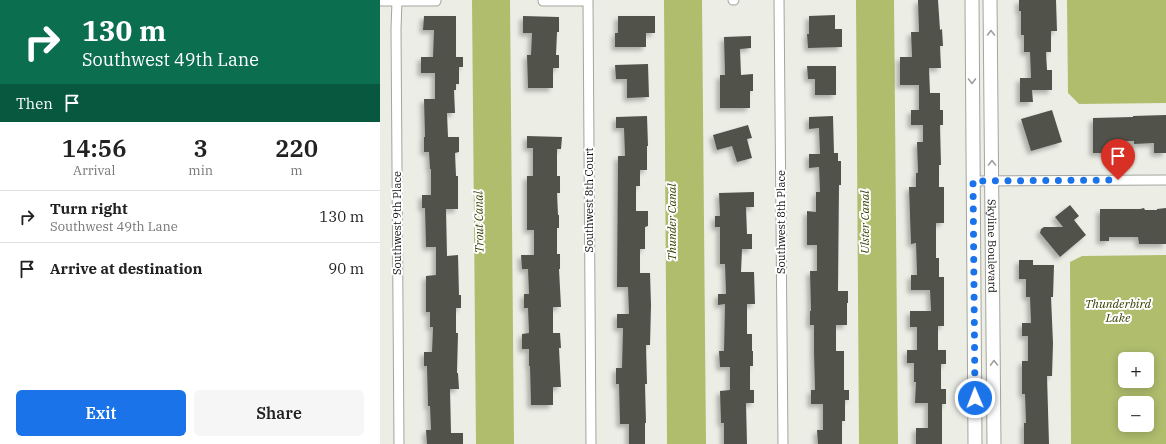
<!DOCTYPE html>
<meta charset="utf-8">
<style>
:root{--surface:#fff;--page:#f6f6f6;--text:#222;--muted:#767676;--line:#e0e0e0;--accent:#1a73e8}
body{margin:0;font-family:"IBM Plex Serif",serif;background:var(--page);color:var(--text);height:100vh;display:flex;flex-direction:column;font-size:15px;white-space:nowrap}
*{box-sizing:border-box;margin:0}
p{font-size:13px;color:var(--muted)}
.icon{flex:none;width:22px;height:22px;fill:none;stroke:currentColor;stroke-width:2;stroke-linecap:round;stroke-linejoin:round}
.map{position:relative;flex:1;overflow:hidden}
.details{display:flex;flex-direction:column;background:var(--surface);width:380px}
.details>*{flex:none}
.hud{background:#0b6e4f;color:#fff;overflow:hidden}
.tools{position:absolute;left:738px;top:352px;display:grid;gap:8px}
.tools a{display:grid;place-items:center;width:36px;height:36px;border-radius:6px;background:var(--surface);box-shadow:0 2px 10px #0003;font-size:20px}
.pin{position:absolute;display:grid;place-items:center;width:34px;height:34px;color:#fff;margin:-41px -17px;border-radius:50% 50% 50% 0;rotate:-45deg;box-shadow:0 0 4px #0007}
.pin .icon{rotate:45deg}
.me{position:absolute;width:44px;margin:-22px;rotate:359deg;stroke-linejoin:round;filter:drop-shadow(0 0 3px #0008)}
.turn{display:flex;align-items:center;gap:14px;height:84px;padding:0 16px;font-size:18px}
.turn .icon{width:52px;height:52px;stroke-width:2.5}
.turn b{display:block;font-size:28px;line-height:34px}
.then{display:flex;align-items:center;height:38px;padding:0 16px;background:#0003;gap:8px;font-size:15px}
.eta{display:flex;justify-content:space-evenly;align-items:center;height:68px;text-align:center}
.eta b{font-size:24px;font-weight:600;line-height:28px}
.primary-button{display:flex;gap:8px;margin-top:auto;padding:8px 16px}
.primary-button a{flex:1;height:46px;border-radius:6px;background:var(--accent);color:#fff;font-size:16px;font-weight:600;line-height:46px;text-align:center}
.primary-button a+a{background:var(--page);color:var(--text)}
ul{padding:0;list-style:none}
li{display:flex;align-items:center;gap:12px;height:52px;padding:0 16px;border-top:1px solid var(--line)}
li div{flex:1}
li b{display:block;font-size:15px}
li em{font-style:normal}
main{display:flex;flex:1;min-height:0}
.map>svg:first-child{display:block}
</style>
<main>
<section class="details">
<div class="hud">
<div class="turn"><svg class="icon" aria-label="right" viewBox="0 0 24 24"><path d="M7 20v-9h11M14 6l5 5-5 5"/></svg><div><b>130 m</b>Southwest 49th Lane</div></div>
<div class="then">Then<svg class="icon" aria-label="arrive" viewBox="0 0 24 24"><path d="M6 21V4h12l-3 4 3 4H6"/></svg></div>
</div>
<div class="eta">
<div><b>14:56</b><p>Arrival</p></div>
<div><b>3</b><p>min</p></div>
<div><b>220</b><p>m</p></div>
</div>
<ul>
<li><svg class="icon" aria-label="right" viewBox="0 0 24 24"><path d="M7 20v-9h11M14 6l5 5-5 5"/></svg><div><b>Turn right</b><p>Southwest 49th Lane</p></div><em>130 m</em></li>
<li><svg class="icon" aria-label="arrive" viewBox="0 0 24 24"><path d="M6 21V4h12l-3 4 3 4H6"/></svg><div><b>Arrive at destination</b></div><em>90 m</em></li>
</ul>
<div class="primary-button"><a>Exit</a><a>Share</a></div>
</section>
<div class="map">
<svg width="786" height="444" viewBox="0 0 786 444">
<defs>
<filter id="shadow"><feDropShadow dx="-3.5" dy="3.5" stdDeviation="2" flood-color="#0004"/></filter>
</defs>
<rect width="100%" height="100%" fill="#eceee6"/>
<!-- water -->
<g fill="#afbd6d" fill-rule="evenodd">
<polygon points="92,0 130,0 134,444 96,444"/>
<polygon points="284,0 322,0 326,444 287,444"/>
<polygon points="476,0 514,0 518,444 479,444"/>
<polygon points="687,0 786,0 786,103 699,104 688,93"/>
<path d="M786,255V444H691L690,262L702,256ZM745,359H767V381H745ZM745,403H767V425H745Z"/>
</g>
<!-- building -->
<g fill="#51524b" filter="url(#shadow)">
<polygon points="538,0 558,0 560,30 562,29 563,46 560,46 561,68 549,68 550,93 560,93 560,110 563,110 563,125 560,125 561,165 559,165 559,187 564,187 564,223 556,223 556,258 559,258 559,277 564,277 564,326 558,326 558,350 566,350 566,364 561,364 561,389 566,389 566,404 562,404 562,444 536,444 536,428 548,428 548,403 535,403 536,382 534,382 534,363 527,363 527,350 537,350 537,327 530,327 530,311 551,311 550,290 531,290 531,275 537,275 536,243 531,244 529,187 536,187 536,173 538,173 537,142 543,142 543,125 531,125 531,110 539,110 539,85 520,85 520,57 532,57 531,32 539,32"/>
<polygon points="639,0 676,0 677,31 671,31 671,52 666,52 667,70 672,70 672,90 652,90 653,102 640,102 640,78 651,78 650,52 644,52 644,35 641,35 641,11 639,11"/>
<polygon points="455,15 455,29 462,29 462,47 428,48 427,34 429,34 429,16"/>
<polygon points="44,16 76,16 76,57 83,57 83,67 79,67 79,84 76,84 76,90 74,90 75,113 67,113 68,137 79,137 79,152 75,153 76,176 78,176 78,209 66,209 67,256 78,255 79,295 81,295 81,308 76,308 76,333 78,333 77,373 78,373 79,389 70,389 71,433 83,433 83,444 47,444 46,430 51,430 50,406 48,406 47,366 44,366 44,352 52,352 53,327 50,327 50,312 46,312 46,276 56,275 56,247 46,247 45,208 42,208 42,195 51,195 51,169 50,169 49,152 44,152 44,137 45,137 44,99 55,99 55,73 41,73 41,57 53,57 54,30 43,30"/>
<polygon points="143,16 179,17 179,32 177,32 176,55 179,55 179,68 173,68 173,88 148,88 147,55 151,55 152,33 143,33"/>
<polygon points="238,16 275,16 275,33 266,33 266,47 235,47 235,33 238,33"/>
<polygon points="371,36 371,48 360,49 361,75 373,74 373,91 370,91 370,108 340,108 340,75 345,75 344,37"/>
<polygon points="268,64 269,97 247,98 247,79 236,79 235,65"/>
<polygon points="427,66 456,66 456,95 435,95 435,79 428,79"/>
<polygon points="672,110 682,142 651,151 641,119"/>
<polygon points="786,115 786,153 774,153 774,143 754,144 754,141 729,141 730,153 713,153 713,118 753,117 753,116"/>
<polygon points="267,116 268,146 267,146 267,170 260,170 260,186 256,186 256,211 268,211 268,226 265,227 265,249 260,249 260,273 270,273 271,305 270,345 266,345 267,384 265,384 266,423 265,423 265,444 249,444 249,424 240,424 239,384 236,384 236,368 242,368 243,328 237,328 237,314 249,314 248,287 237,287 238,156 245,156 244,128 236,128 236,117"/>
<polygon points="453,116 454,153 458,153 458,161 461,161 461,185 459,185 458,291 468,291 468,303 467,303 467,325 456,325 456,351 464,351 464,390 469,390 469,400 465,400 465,421 462,421 462,444 438,444 437,430 443,430 443,404 431,404 431,390 435,390 434,352 434,325 430,325 430,311 431,311 430,271 437,271 437,245 427,245 427,211 436,212 436,192 440,192 439,167 429,168 429,154 440,154 439,128 429,129 429,117"/>
<polygon points="368,125 372,138 367,139 372,158 357,162 352,146 337,150 333,135"/>
<polygon points="147,136 182,137 181,149 177,149 177,176 180,176 180,193 177,193 178,215 179,215 179,228 177,228 177,254 180,254 180,269 179,269 181,307 173,307 173,333 180,333 181,348 179,348 181,387 173,387 173,405 151,405 150,366 149,366 149,349 142,349 142,334 149,333 148,308 144,308 144,294 149,294 148,269 142,269 141,255 154,255 154,230 147,230 147,176 153,176 153,148 147,148"/>
<polygon points="374,192 374,207 366,207 367,234 372,234 372,249 362,249 361,272 374,272 375,304 367,304 367,334 372,334 372,351 373,351 373,366 370,366 370,390 374,390 374,403 366,403 367,444 344,444 344,423 341,423 340,391 350,390 350,367 340,367 339,351 344,351 345,304 338,305 338,294 346,294 345,264 340,264 340,227 335,227 335,216 340,216 339,193"/>
<polygon points="690,205 699,216 694,220 706,235 680,257 660,233 661,229 664,227 683,227 675,217"/>
<polygon points="764,208 765,210 777,210 777,209 786,208 786,244 759,244 758,237 729,237 729,241 720,241 720,209 760,209"/>
<polygon points="639,260 653,260 653,265 674,265 673,297 671,297 673,343 672,376 667,376 669,444 644,444 644,423 646,423 645,394 642,394 642,361 648,361 648,336 642,336 642,323 651,323 650,297 646,297 646,279 639,279"/>
</g>
<g fill="none" stroke-linecap="round" stroke-linejoin="round">
<defs>
<g id="street">
<polyline points="353,0 354,0"/>
<polyline points="399,0 403,444"/>
<polyline points="0,1 56,1"/>
<polyline points="17,1 16,29 19,444"/>
<polyline points="163,1 208,1 211,444"/>
<polyline points="593,181 786,180"/>
</g>
<g id="secondary">
<polyline points="592,0 595,444"/>
<path id="s1" d="M610,0L614,444"/>
</g>
</defs>
<!-- street casing -->
<use href="#street" stroke="#a3a59e" stroke-width="11"/>
<!-- secondary casing -->
<use href="#secondary" stroke="#a3a59e" stroke-width="15"/>
<!-- street -->
<use href="#street" stroke="#fff" stroke-width="9"/>
<!-- secondary -->
<use href="#secondary" stroke="#fff" stroke-width="13"/>
</g>
<!-- one-way arrows -->
<defs><path id="oneway-chevron" d="M-2-3.5L2.5 0L-2 3.5" fill="none" stroke-width="1.6" stroke-linecap="round" stroke-linejoin="round"/></defs>
<g stroke="#9e9f9d">
<use href="#oneway-chevron" transform="translate(611 33) rotate(-90)"/>
<use href="#oneway-chevron" transform="translate(592 81) rotate(89)"/>
<use href="#oneway-chevron" transform="translate(612 163) rotate(-90)"/>
<use href="#oneway-chevron" transform="translate(614 363) rotate(-91)"/>
</g>
<g fill="none" stroke-linecap="round" stroke-linejoin="round">
<!-- route -->
<polyline stroke="#1a73e8" stroke-width="7" stroke-dasharray="0 12.6" points="595,398 593,181 738,180"/>
</g>
<g text-anchor="middle" stroke-width="4" stroke-linejoin="round" paint-order="stroke">
<!-- street labels -->
<g font-size="11" fill="#0d0e0b" stroke="#fff">
<text transform="translate(209 200) rotate(-90)" y="4">Southwest 8th Court</text>
<text transform="translate(401 222) rotate(-90)" y="4">Southwest 8th Place</text>
<text transform="translate(17 223) rotate(-90)" y="4">Southwest 9th Place</text>
<text dy="4" stroke="none"><textPath href="#s1" startOffset="246">Skyline Boulevard</textPath></text>
</g>
<!-- water labels -->
<g font-size="12" font-style="italic" fill="#394000" stroke="#fff">
<text transform="translate(99 222) rotate(-91)" y="4">Trout Canal</text>
<text transform="translate(292 222) rotate(-90)" y="4">Thunder Canal</text>
<text transform="translate(485 222) rotate(-90)" y="4">Ulster Canal</text>
<text x="738" y="308">Thunderbird<tspan x="738" dy="14">Lake</tspan></text>
</g>
</g>
</svg>
<div class="tools">
<a>+</a>
<a>−</a>
</div>
<div class="pin" style="left:738px;top:180px;background:#d93025"><svg class="icon" aria-label="arrive" viewBox="0 0 24 24"><path d="M6 21V4h12l-3 4 3 4H6"/></svg></div>
<svg class="me" style="left:595px;top:398px" viewBox="-20 -20 40 40"><circle r="17" fill="#1a73e8" stroke="#fff" stroke-width="3"/><path d="M0-11L8 9 0 5-8 9z" fill="#fff"/></svg>
</div>
</main>
